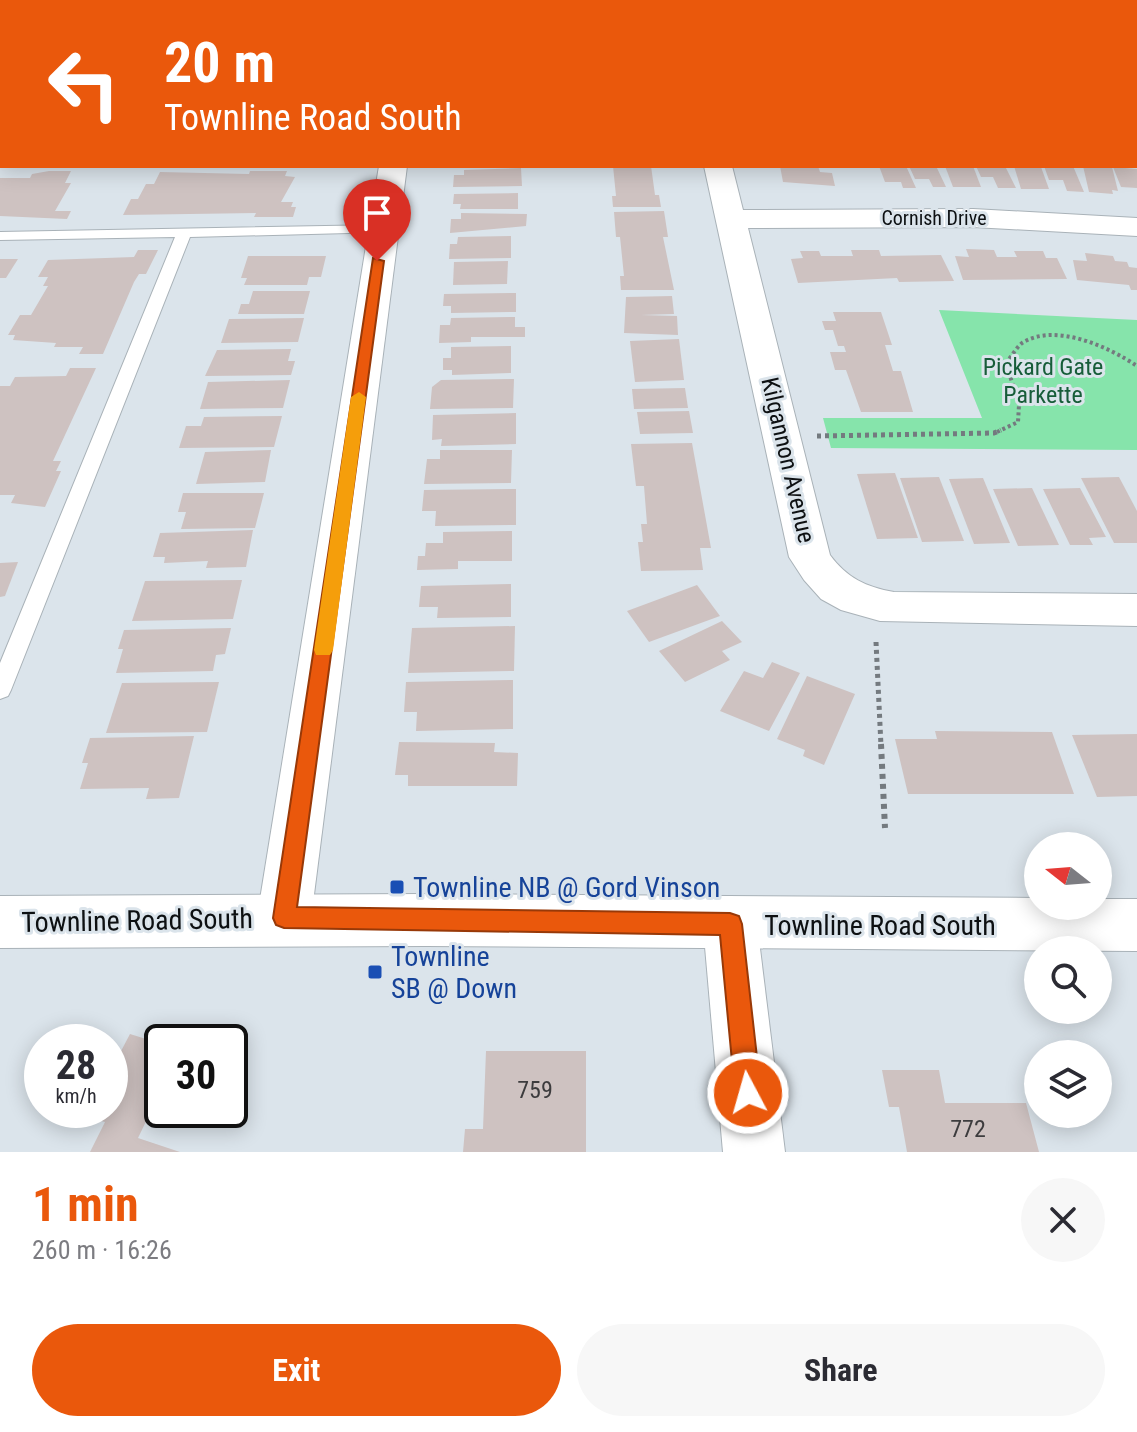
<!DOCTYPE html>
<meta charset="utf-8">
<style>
:root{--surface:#fff;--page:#f7f7f7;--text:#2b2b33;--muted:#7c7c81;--accent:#ea580c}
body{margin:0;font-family:"Roboto Condensed",sans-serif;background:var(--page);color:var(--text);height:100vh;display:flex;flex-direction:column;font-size:30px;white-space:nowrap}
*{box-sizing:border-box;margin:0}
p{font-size:26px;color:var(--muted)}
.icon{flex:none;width:44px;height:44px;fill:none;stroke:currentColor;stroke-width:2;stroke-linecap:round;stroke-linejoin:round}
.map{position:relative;height:1152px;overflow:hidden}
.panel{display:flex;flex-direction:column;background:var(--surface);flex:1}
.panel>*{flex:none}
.banner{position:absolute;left:0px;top:0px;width:1138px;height:168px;box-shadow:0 4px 20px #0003;background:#ea580c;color:#fff;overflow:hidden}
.needle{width:52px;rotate:287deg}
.fabs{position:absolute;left:1024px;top:832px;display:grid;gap:16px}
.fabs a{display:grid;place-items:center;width:88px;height:88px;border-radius:50%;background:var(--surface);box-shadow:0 4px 20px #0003;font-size:40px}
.speed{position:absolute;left:24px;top:1024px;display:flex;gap:16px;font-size:40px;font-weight:700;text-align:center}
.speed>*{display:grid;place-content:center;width:104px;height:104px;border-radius:50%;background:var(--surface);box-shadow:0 4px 20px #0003;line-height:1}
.speed small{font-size:20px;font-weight:400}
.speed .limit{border:4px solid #111;border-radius:12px;background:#fff;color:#111}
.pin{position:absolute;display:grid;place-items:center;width:68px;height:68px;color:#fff;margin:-82px -34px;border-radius:50% 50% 50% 0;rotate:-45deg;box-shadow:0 0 8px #0007}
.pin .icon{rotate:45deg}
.me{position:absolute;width:88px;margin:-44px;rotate:354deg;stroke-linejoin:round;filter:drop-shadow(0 0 6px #0008)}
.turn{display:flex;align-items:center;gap:28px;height:168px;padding:0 32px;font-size:36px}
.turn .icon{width:104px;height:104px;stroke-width:2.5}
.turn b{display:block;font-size:56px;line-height:68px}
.round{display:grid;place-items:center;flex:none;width:84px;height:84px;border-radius:42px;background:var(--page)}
.overview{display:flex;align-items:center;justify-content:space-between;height:136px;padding:0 32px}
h1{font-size:48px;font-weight:700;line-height:60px;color:var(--accent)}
.button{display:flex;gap:16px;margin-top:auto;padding:16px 32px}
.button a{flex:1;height:92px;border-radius:48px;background:var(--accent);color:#fff;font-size:32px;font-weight:700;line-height:92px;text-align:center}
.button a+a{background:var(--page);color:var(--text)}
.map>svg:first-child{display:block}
</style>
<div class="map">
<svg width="1137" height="1152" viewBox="0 0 1137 1152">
<rect width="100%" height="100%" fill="#dbe4eb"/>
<!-- green -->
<polygon fill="#86e4ab" points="939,310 1137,320 1137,450 831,448 823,418 982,418"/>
<!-- building -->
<g fill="#cec2c1">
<polygon points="613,166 651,166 655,195 659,195 661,207 613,207 612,196 616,196"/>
<polygon points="780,166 818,166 820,172 832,173 835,186 783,182"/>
<polygon points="879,166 906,166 916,188 903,188 901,182 885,182"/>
<polygon points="909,166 936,166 946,187 933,187 929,179 915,179"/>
<polygon points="945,166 973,166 981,187 953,187"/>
<polygon points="976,166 1005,166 1016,188 998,188 993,177 981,177"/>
<polygon points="1014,166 1041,167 1049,189 1021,189"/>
<polygon points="1044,166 1073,166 1084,192 1067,191 1063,180 1049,180"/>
<polygon points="1083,166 1112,167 1118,191 1112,190 1113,194 1089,192"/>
<polygon points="1113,167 1137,169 1137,188 1121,187"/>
<polygon points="521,168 522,186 453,187 454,175 464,175 464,170"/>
<polygon points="49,171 71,171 65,183 71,183 55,211 71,211 67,219 0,216 0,178 30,178 32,174"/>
<polygon points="250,171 287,171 285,176 295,177 281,202 293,202 291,207 296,207 293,217 254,217 256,213 123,215 131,199 138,199 146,184 154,184 160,172 249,174"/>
<polygon points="518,193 518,209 460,209 461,204 453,204 454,194"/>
<polygon points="664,211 668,237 663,237 674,290 621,290 620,276 624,276 620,237 616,237 614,212"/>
<polygon points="461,213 527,214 526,226 450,233 451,219 461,219"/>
<polygon points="511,236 511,258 449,259 450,244 457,244 458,237"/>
<polygon points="966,249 994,250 997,257 1017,257 1014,251 1043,251 1046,258 1057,258 1067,279 963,280 955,256 969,257"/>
<polygon points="138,250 158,250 146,274 139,274 134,282 103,354 79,354 83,347 54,347 56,343 13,340 15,335 8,335 20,315 31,315 48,286 43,286 48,277 38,277 48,260 134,257"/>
<polygon points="851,250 879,250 881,256 941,255 954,281 899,282 897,278 798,283 791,259 803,258 800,251 819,251 821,256 853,256"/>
<polygon points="1085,253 1113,256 1115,261 1127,262 1129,267 1137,268 1137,290 1131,290 1129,285 1077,280 1073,260 1087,261"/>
<polygon points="248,256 326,256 321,277 309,277 307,285 244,285 247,278 241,278"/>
<polygon points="0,259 18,259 6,278 0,278"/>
<polygon points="508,261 507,284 453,285 454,262"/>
<polygon points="253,291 310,291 304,314 238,314 241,304 249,304"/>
<polygon points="516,293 516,312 451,313 451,306 443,306 444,294"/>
<polygon points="672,296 674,314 641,315 677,316 678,335 624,333 626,297"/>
<polygon points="833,312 881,312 892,345 885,345 893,371 901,371 913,412 861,412 846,370 835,370 830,352 846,352 844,346 838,346 833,330 825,330 822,321 836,321"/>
<polygon points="515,317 515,327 525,327 525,337 471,337 471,342 439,343 440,325 450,325 451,318"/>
<polygon points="304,318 298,342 221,343 229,319"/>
<polygon points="679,339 684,380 635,382 630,341"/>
<polygon points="511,346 511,373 452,375 452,370 443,370 443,358 451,358 451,347"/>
<polygon points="291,349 288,361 295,361 291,375 205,376 217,350"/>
<polygon points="70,368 96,368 53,461 61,461 56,471 61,471 45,507 11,503 15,495 0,495 0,386 10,386 15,377 66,376"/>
<polygon points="514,379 513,408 430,409 432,387 441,380"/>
<polygon points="290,380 283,408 200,409 208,382"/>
<polygon points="685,388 688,408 634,409 632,389"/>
<polygon points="689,411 693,433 640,434 637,412"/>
<polygon points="516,413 516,444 441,446 442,439 432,440 433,415"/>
<polygon points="282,416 274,447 179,448 186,426 201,426 204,417"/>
<polygon points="692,443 711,548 700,548 703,570 641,571 638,542 643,542 641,524 647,524 644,486 636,486 631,444"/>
<polygon points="271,450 265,482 196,484 205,452"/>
<polygon points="440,450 512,450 511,483 424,484 427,459 440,459"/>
<polygon points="895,473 918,538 877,539 857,474"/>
<polygon points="939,477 964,541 922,542 900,478"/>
<polygon points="1119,477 1137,511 1137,543 1114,543 1081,478"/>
<polygon points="983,478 1010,543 974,544 949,479"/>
<polygon points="1032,488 1059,545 1018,546 993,489"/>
<polygon points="1080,488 1106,537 1089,538 1093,545 1070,545 1043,489"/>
<polygon points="516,489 516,525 435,526 436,511 422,511 424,490"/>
<polygon points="183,493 264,493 255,528 181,529 186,512 178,512"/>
<polygon points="253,530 246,567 206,568 208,561 164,563 165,557 153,557 160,533"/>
<polygon points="512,531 512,561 458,561 458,569 417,570 418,556 425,556 426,543 443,543 443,532"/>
<polygon points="18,562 5,596 0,597 0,563"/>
<polygon points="242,580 233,619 132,621 145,581"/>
<polygon points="511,584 511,617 437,618 438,607 419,607 421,586"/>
<polygon points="697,585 720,616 649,642 627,611"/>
<polygon points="722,621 742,642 722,651 730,660 685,682 659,651"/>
<polygon points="515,626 514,671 408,673 412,628"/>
<polygon points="231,628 225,654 216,655 213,671 116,673 123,649 118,649 124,630"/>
<polygon points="772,662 800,673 769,731 720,711 744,671 763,678"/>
<polygon points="807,676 855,694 824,765 803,756 805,750 777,739"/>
<polygon points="513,680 513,729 416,731 417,712 404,712 406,682"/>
<polygon points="219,682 207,732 106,733 122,683"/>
<polygon points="935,731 1052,732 1074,794 908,794 895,739 937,739"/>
<polygon points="1137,734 1137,796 1097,797 1072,735"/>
<polygon points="194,736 179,798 146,799 149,788 80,789 88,763 82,763 90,738"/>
<polygon points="399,742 495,743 494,752 518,753 517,786 408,786 408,775 395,775"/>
<polygon points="130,1034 162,1044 162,1110 226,1110 223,1117 207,1113 203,1123 152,1109 138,1138 180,1152 90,1152 105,1122 87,1117 90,1110 110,1110 110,1072"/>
<polygon points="486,1051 586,1051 586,1152 463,1152 465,1129 483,1129"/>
<polygon points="882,1070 939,1070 945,1103 1026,1103 1039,1152 907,1152 899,1107 889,1107"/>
</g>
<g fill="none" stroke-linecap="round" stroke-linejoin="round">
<defs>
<polygon id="service" points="382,225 389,229 387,232 190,237 11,690 8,696 0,699 0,663 175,237 0,240 0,232"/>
<g id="minor">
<rect x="412" y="0" width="22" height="2"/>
<rect x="667" y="0" width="22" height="2"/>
<polygon points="915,0 937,0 938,2 916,2"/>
<rect x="1136" y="76" width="1" height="14"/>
<polygon points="379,166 407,166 311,918 303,936 284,943 265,936 257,918"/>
<path d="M704,166H732L743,210L973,209L1137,218V236L973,227L748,228L830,555C847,578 866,587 894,592L1137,594V626L880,621L841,610L821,599L804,580L789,557Z"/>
<polygon points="730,899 749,906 757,924 785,1152 723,1152 703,924 711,906"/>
</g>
<polygon id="tertiary" points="426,894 1038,898 1038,906 1098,906 1098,899 1137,899 1137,951 426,946 0,948 0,896"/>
</defs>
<!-- service casing -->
<use href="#service" stroke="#a9b2b8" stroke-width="2"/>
<!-- minor casing -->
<use href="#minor" stroke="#a9b2b8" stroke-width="2"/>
<!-- tertiary casing -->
<use href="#tertiary" stroke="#a9b2b8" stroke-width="2"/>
<!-- path-far2 -->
<path stroke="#747a7f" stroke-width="4" stroke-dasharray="3 3" stroke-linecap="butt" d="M997,432L1018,422L1019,405L1006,363C1011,357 1016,348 1022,343C1055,322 1109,347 1137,366"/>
<!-- path-far1 -->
<g stroke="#747a7f" stroke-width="5" stroke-dasharray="4 4" stroke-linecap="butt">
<polyline points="817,436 994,433 1001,430"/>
<polyline points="876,642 881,746"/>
</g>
<!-- path -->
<polyline stroke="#747a7f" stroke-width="6" stroke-dasharray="5 5" stroke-linecap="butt" points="881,744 885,828"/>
<!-- service -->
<use href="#service" fill="#fff" fill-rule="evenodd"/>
<!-- minor -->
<use href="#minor" fill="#fff" fill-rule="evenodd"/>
<!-- tertiary -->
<use href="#tertiary" fill="#fff" fill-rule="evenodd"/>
</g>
<!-- route -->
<polygon fill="#ea580c" stroke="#983908" stroke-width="2" points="373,258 384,261 297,907 730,913 739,916 742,924 761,1093 757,1102 748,1106 739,1102 735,1093 720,935 284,928 276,925 273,918"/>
<!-- slow -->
<polygon fill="#f59e0b" points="359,392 366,397 333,650 330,655 316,655 314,650 351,397"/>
<!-- markers -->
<g fill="#1a4fb4" stroke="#dbe4eb" stroke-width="3">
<rect x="389" y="879" width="16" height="16" rx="4"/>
<rect x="367" y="964" width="16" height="16" rx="4"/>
</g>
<g text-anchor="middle" stroke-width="6" stroke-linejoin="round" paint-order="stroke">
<!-- far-street labels -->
<g font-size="20" fill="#0d1012" stroke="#dbe4eb">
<text x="934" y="225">Cornish Drive</text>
</g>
<!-- park labels -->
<g font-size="24" fill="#175d39" stroke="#dbe4eb">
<text x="1043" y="375">Pickard Gate<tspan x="1043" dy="28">Parkette</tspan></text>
</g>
<!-- street labels -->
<g font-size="24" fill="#0d1012" stroke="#dbe4eb">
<text transform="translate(788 460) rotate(77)" y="8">Kilgannon Avenue</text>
</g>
<!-- near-number labels -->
<g font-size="24" fill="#3d3c3e">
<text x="535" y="1098">759</text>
<text x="968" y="1137">772</text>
</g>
<!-- near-transit labels -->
<g font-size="28" fill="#164399" stroke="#dbe4eb" text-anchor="start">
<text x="413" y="897">Townline NB @ Gord Vinson</text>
<text x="391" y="966">Townline<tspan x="391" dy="32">SB @ Down</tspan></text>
</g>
<!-- near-street labels -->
<g font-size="28" fill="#0d1012" stroke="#dbe4eb">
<text transform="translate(137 920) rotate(-1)" y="10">Townline Road South</text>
<text x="880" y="935">Townline Road South</text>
</g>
</g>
</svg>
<div class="fabs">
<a><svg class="needle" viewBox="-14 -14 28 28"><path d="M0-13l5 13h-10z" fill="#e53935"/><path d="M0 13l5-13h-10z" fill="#7c7c81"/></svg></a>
<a><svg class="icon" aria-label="search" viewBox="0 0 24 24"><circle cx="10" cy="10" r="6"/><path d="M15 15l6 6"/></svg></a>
<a><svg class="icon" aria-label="layers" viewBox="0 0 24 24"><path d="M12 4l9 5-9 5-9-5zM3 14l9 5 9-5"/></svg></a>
</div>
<div class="speed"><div>28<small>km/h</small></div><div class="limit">30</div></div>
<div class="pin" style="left:377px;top:261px;background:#d93025"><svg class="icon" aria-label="arrive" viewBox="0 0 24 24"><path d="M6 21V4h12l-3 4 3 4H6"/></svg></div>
<svg class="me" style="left:748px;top:1093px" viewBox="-20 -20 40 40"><circle r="17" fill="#ea580c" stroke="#fff" stroke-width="3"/><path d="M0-11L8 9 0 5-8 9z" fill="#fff"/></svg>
<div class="banner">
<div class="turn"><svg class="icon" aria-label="left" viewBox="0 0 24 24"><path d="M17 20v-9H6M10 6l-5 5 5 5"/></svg><div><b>20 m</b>Townline Road South</div></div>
</div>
</div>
<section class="panel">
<div class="overview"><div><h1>1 min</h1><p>260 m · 16:26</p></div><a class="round"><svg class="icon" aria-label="close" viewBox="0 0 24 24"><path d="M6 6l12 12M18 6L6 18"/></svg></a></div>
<div class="button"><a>Exit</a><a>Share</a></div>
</section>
